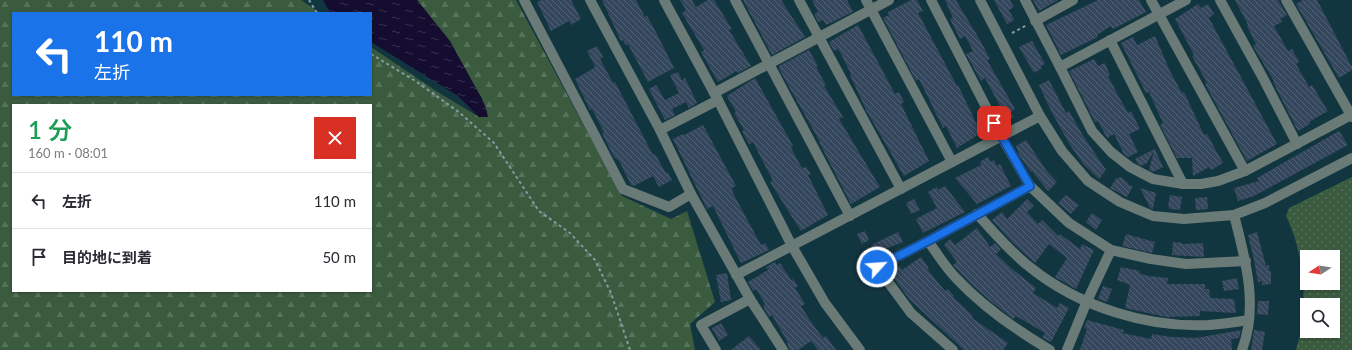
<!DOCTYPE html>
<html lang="ja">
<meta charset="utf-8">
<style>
:root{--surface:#fff;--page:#f7f7f7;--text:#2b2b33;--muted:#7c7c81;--line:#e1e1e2}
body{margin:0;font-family:Lato,"Noto Sans JP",sans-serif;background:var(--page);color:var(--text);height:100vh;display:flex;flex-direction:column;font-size:15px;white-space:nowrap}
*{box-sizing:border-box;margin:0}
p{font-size:13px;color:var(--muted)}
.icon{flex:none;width:22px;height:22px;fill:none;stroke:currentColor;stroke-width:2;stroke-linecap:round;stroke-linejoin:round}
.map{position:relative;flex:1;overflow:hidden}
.sheet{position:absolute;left:12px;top:104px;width:360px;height:188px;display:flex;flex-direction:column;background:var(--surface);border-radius:0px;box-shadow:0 1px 3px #0004}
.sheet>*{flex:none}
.banner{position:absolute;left:12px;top:12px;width:360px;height:84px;border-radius:0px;box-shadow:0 1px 3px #0004;background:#1a73e8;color:#fff;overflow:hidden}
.needle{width:26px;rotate:258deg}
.controls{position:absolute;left:1300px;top:250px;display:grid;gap:8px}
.controls a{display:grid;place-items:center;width:40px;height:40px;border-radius:0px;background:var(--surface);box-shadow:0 1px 3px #0004;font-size:20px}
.pin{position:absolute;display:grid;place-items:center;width:34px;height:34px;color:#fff;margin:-17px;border-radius:8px;box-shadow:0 2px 6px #0006}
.me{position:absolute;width:44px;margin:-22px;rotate:64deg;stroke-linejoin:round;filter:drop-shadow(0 0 3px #0008)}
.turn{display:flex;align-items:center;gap:14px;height:84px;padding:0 16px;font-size:18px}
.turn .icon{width:52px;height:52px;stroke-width:2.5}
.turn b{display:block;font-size:28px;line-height:34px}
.round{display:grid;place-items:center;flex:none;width:42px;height:42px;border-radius:0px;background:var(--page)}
.headline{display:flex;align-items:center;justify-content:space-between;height:68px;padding:0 16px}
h1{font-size:24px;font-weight:600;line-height:30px;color:#1e9e55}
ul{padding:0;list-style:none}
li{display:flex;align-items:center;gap:12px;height:56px;padding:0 16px;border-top:1px solid var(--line)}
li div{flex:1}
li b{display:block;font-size:15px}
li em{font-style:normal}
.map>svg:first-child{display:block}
</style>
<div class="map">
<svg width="1352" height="350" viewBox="0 0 1352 350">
<defs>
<pattern id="forest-firs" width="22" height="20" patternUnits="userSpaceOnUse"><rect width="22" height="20" fill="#3b5b3f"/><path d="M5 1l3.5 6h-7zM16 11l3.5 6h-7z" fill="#57735b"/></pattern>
<pattern id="park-dots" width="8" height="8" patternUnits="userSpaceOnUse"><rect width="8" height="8" fill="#3b5b3f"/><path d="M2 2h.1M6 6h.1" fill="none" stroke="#57735b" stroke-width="1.8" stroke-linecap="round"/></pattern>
<pattern id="water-ripples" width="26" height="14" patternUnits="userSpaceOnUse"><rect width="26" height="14" fill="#140d30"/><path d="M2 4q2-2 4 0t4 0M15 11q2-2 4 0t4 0" fill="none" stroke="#36314f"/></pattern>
<pattern id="building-back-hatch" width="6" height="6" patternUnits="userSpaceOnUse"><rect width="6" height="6" fill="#34475c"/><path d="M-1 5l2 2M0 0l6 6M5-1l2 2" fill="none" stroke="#516274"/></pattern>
</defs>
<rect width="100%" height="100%" fill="#123640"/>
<!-- forest -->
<path fill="url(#forest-firs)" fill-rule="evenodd" d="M0,0H301L320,13H13V95H371V47L436,91L479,117L482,98L426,11L417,0H516L622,196L671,219L687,211L715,302L690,324L695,350H0ZM13,105H371V291H13Z"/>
<!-- park -->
<path fill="url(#park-dots)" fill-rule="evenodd" d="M1352,177V350H1296C1309,309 1305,254 1286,216L1289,208ZM1307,257H1333V283H1307ZM1307,305H1333V331H1307Z"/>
<!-- water -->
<polygon fill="url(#water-ripples)" points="323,0 417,0 450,41 482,99 486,108 488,117 479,117 458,96 371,42 371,13 330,13"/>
<!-- building -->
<g fill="url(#building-back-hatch)">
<polygon points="542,0 571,0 581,19 571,25 569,21 551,31 537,2"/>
<polygon points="602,0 636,0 645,17 647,16 657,34 674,68 648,82 628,44 626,45 623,40 621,41"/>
<polygon points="680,0 692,0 696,7 708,0 714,0 732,29 729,30 751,66 738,73 737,71 718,82 701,52 704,50 682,13 686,10"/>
<polygon points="743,0 781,0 805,37 772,55"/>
<polygon points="812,0 847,0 853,12 826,25 823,20 818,22 814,14 818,12"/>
<polygon points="911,0 917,0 923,11 918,13 957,86 958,85 981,133 957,148 946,126 943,128 919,79 916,81 883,18 889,15 888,12"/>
<polygon points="945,0 956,0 981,42 990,59 987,60 1015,109 1011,112 1014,117 1005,121 998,107 1000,106 985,78 981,81 966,54 973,51 965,36 960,39 950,19 953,18"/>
<polygon points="994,0 1010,0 1014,7 1009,10 1014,20 1007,24"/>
<polygon points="1033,0 1058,0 1039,11"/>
<polygon points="1098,0 1139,0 1146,12 1113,29 1111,26 1097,35 1098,37 1061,55 1046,25"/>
<polygon points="1235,0 1278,0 1287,15 1280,19 1282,22 1274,26 1288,51 1292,49 1299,62 1296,64 1309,87 1312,85 1328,111 1309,122 1310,124 1298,131 1273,82 1274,81 1253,46 1256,44 1247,26 1248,25"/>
<polygon points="1303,0 1317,0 1352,67 1352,70 1339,78 1296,4"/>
<polygon points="1198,4 1201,8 1208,4 1214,14 1209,18 1277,144 1247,161 1205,84 1207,83 1192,56 1194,55 1175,19"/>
<polygon points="858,25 895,94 899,92 904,102 901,104 929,161 904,176 866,110 850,75 851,74 841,54 838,49 834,51 829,42"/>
<polygon points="1155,36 1170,71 1182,93 1184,92 1204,135 1207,134 1223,163 1211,170 1209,167 1193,176 1192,158 1177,158 1160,125 1163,123 1149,92 1146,93 1121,43 1133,37 1137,45"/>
<polygon points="1032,41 1045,64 1041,66 1042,68 1034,73 1019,47"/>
<polygon points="597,46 603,57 600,59 613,83 615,82 653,155 655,154 666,173 667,172 672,180 659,187 653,176 634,186 631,185 619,161 614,157 602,133 604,132 592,109 590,110 575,79 594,68 595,66 587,51"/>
<polygon points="809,50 818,66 816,67 826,85 824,86 843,117 839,119 880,187 851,204 819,142 820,142 779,69 779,66"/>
<polygon points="1094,59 1098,66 1105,63 1110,75 1108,76 1119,97 1128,113 1131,111 1140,129 1129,134 1138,152 1128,157 1124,154 1114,134 1107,138 1098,121 1095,122 1069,71"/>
<polygon points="678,72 682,80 685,78 697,103 689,108 686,102 672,109 675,115 665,120 649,89 656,85 665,100 679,93 670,75"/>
<polygon points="755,78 793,146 791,148 802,168 806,167 811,174 808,175 828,215 801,231 770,182 773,181 753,142 749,144 742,131 744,130 734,113 736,112 727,96"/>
<polygon points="1049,80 1066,113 1069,111 1082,134 1106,170 1099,179 1084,165 1070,145 1051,111 1039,85"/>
<polygon points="703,125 736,186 732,188 733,193 748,221 761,245 765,243 769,250 741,263 713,206 707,209 673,139 683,134 684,135"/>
<polygon points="1339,131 1348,145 1254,196 1238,201 1234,188 1259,181 1257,178"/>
<polygon points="1026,140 1046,170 1057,182 1048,191 1032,171 1031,172 1019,155 1016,146"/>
<polygon points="1155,149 1163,167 1153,172 1149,170 1154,151 1147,163 1141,166 1138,164 1135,159"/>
<polygon points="988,157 990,162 994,160 997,166 1000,164 1011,186 977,204 955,178 981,165 980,162"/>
<polygon points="1121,177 1129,184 1127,185 1133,186 1127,197 1110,188 1116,179"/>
<polygon points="945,186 965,212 923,233 916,219 937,208 928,192 937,187 938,190"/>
<polygon points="1140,188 1156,193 1153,209 1150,208"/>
<polygon points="1066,195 1079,205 1071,214 1058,203"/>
<polygon points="1170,195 1182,197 1180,210 1170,209 1168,206"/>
<polygon points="1207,197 1208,209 1196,210 1195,198"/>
<polygon points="914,199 920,210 911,214 906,203"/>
<polygon points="1027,199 1034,206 1027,212 1038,224 1042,220 1058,236 1060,234 1080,249 1082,244 1094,250 1076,289 1055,277 1067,258 1049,244 1035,263 1014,244 992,220 1002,212 1007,219"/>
<polygon points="1092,213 1102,220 1096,230 1086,222"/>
<polygon points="977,228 990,247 995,243 1001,249 996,254 1012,269 1036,288 1033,293 1057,308 1060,303 1069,308 1051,342 1042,338 1045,333 1016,316 1013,319 993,303 971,284 953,265 957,262 944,245 950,239 955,245"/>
<polygon points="865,231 869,240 862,244 857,234"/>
<polygon points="898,232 903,242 885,249 886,251 876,256 871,245"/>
<polygon points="1257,232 1266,266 1269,265 1269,271 1271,271 1271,284 1262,285 1262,281 1258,282 1254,260 1248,235"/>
<polygon points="1126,234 1155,242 1152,253 1122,246"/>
<polygon points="1173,242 1182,243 1182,244 1203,243 1204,257 1172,255"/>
<polygon points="921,257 929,268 927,269 945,291 948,289 954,296 953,297 973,316 972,318 1008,343 1003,350 964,350 910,300 890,273 900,266 902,270"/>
<polygon points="775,262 777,265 780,263 791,280 793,279 798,286 795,288 805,304 801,306 811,322 823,338 826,336 836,350 818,350 811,341 798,350 789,350 787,341 772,315 769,317 763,306 765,304 756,289 753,291 748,282 768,270 766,267"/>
<polygon points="1121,267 1140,271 1139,273 1148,276 1168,278 1167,284 1205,284 1205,289 1209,289 1210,298 1234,299 1236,313 1200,311 1200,316 1166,317 1125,308 1130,285 1117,280"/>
<polygon points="727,273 731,300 721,302 716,275"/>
<polygon points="1237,278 1239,289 1224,291 1222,281"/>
<polygon points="1103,286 1112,289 1107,302 1098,299"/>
<polygon points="1258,301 1269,301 1268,315 1257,314"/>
<polygon points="1087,320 1124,330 1123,333 1151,339 1152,334 1171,337 1196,338 1241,330 1239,338 1231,339 1232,350 1080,350 1087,329 1084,328"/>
<polygon points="721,323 728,335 719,341 712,328"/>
<polygon points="1254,330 1265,332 1262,350 1251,350"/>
<polygon points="749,336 761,350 731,350"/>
</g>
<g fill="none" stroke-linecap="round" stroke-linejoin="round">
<!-- path -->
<g stroke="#819ca4" stroke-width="2" stroke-dasharray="3 3" stroke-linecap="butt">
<polyline points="309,0 317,13"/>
<polyline points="1012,33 1027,25"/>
<polyline points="371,54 417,82 460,113 494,143 539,211 570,233 595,260 611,293 630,350"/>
</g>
<!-- minor -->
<g stroke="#6a7a77" stroke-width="10">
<polyline points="524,0 623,189 669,207 691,194 750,299"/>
<polyline points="590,0 660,130 691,194"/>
<polyline points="664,0 718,100 792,246 825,303 860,350"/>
<polyline points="735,0 850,216"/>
<polyline points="799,0 901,189"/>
<polyline points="866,0 952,162"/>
<polyline points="931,0 1001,136 1030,186 1069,223 1111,250 1151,259 1186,264 1246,261"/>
<polyline points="980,0 1040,116 1062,151 1088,181 1120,202 1153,216 1184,219 1234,215 1265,203 1352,158"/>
<polyline points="1025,0 1060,67"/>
<polyline points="1151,0 1245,171"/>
<polyline points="1186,0 1060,67 1092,131 1111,152 1130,167 1153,179 1183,184 1201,184 1218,181 1245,171 1351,115"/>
<polyline points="1220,0 1263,78 1297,144"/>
<polyline points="1286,0 1352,117"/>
<polyline points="1035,21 1073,0"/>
<polyline points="1110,40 1183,184"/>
<polyline points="714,93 889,0"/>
<polyline points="660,130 718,100"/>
<path d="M977,214C994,232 1011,253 1031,268C1080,307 1147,328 1209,325C1222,324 1236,322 1249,320"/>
<path d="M1234,215C1245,258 1259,306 1242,350"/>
<path d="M928,241C937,253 945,267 956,278C983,307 1016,330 1050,350"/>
<polyline points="736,275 1040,116"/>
<polyline points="716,350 701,325 750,299 783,350"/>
<polyline points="953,350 911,313 877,267 928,241 1030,186"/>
<polyline points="1067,350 1087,301 1111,250"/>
</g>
</g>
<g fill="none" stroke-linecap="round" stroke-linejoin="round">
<defs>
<polyline id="route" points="877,267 928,241 1030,186 994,123"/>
</defs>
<!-- route casing -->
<use href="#route" stroke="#114b97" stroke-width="10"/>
<!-- route -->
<use href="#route" stroke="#1a73e8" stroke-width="7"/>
</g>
</svg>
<div class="controls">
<a><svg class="needle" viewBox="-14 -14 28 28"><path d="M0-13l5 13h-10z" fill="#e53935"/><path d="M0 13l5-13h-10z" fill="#7c7c81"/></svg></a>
<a><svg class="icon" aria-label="search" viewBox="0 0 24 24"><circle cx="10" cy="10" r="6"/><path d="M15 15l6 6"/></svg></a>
</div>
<div class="pin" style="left:994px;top:123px;background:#d93025"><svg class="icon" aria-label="arrive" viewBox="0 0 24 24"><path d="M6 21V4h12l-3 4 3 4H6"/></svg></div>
<svg class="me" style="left:877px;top:267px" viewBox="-20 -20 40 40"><circle r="17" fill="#1a73e8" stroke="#fff" stroke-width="3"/><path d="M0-11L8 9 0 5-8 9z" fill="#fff"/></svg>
<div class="banner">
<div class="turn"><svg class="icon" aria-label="left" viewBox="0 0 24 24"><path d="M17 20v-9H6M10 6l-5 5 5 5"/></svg><div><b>110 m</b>左折</div></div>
</div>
<section class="sheet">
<div class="headline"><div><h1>1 分</h1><p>160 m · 08:01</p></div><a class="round" style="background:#d93025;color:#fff"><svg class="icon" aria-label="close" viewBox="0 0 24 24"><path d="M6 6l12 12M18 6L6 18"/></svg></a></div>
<ul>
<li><svg class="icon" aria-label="left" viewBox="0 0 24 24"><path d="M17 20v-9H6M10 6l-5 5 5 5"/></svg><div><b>左折</b></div><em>110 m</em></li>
<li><svg class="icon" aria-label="arrive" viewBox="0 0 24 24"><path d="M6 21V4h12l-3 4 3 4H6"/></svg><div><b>目的地に到着</b></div><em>50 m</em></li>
</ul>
</section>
</div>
